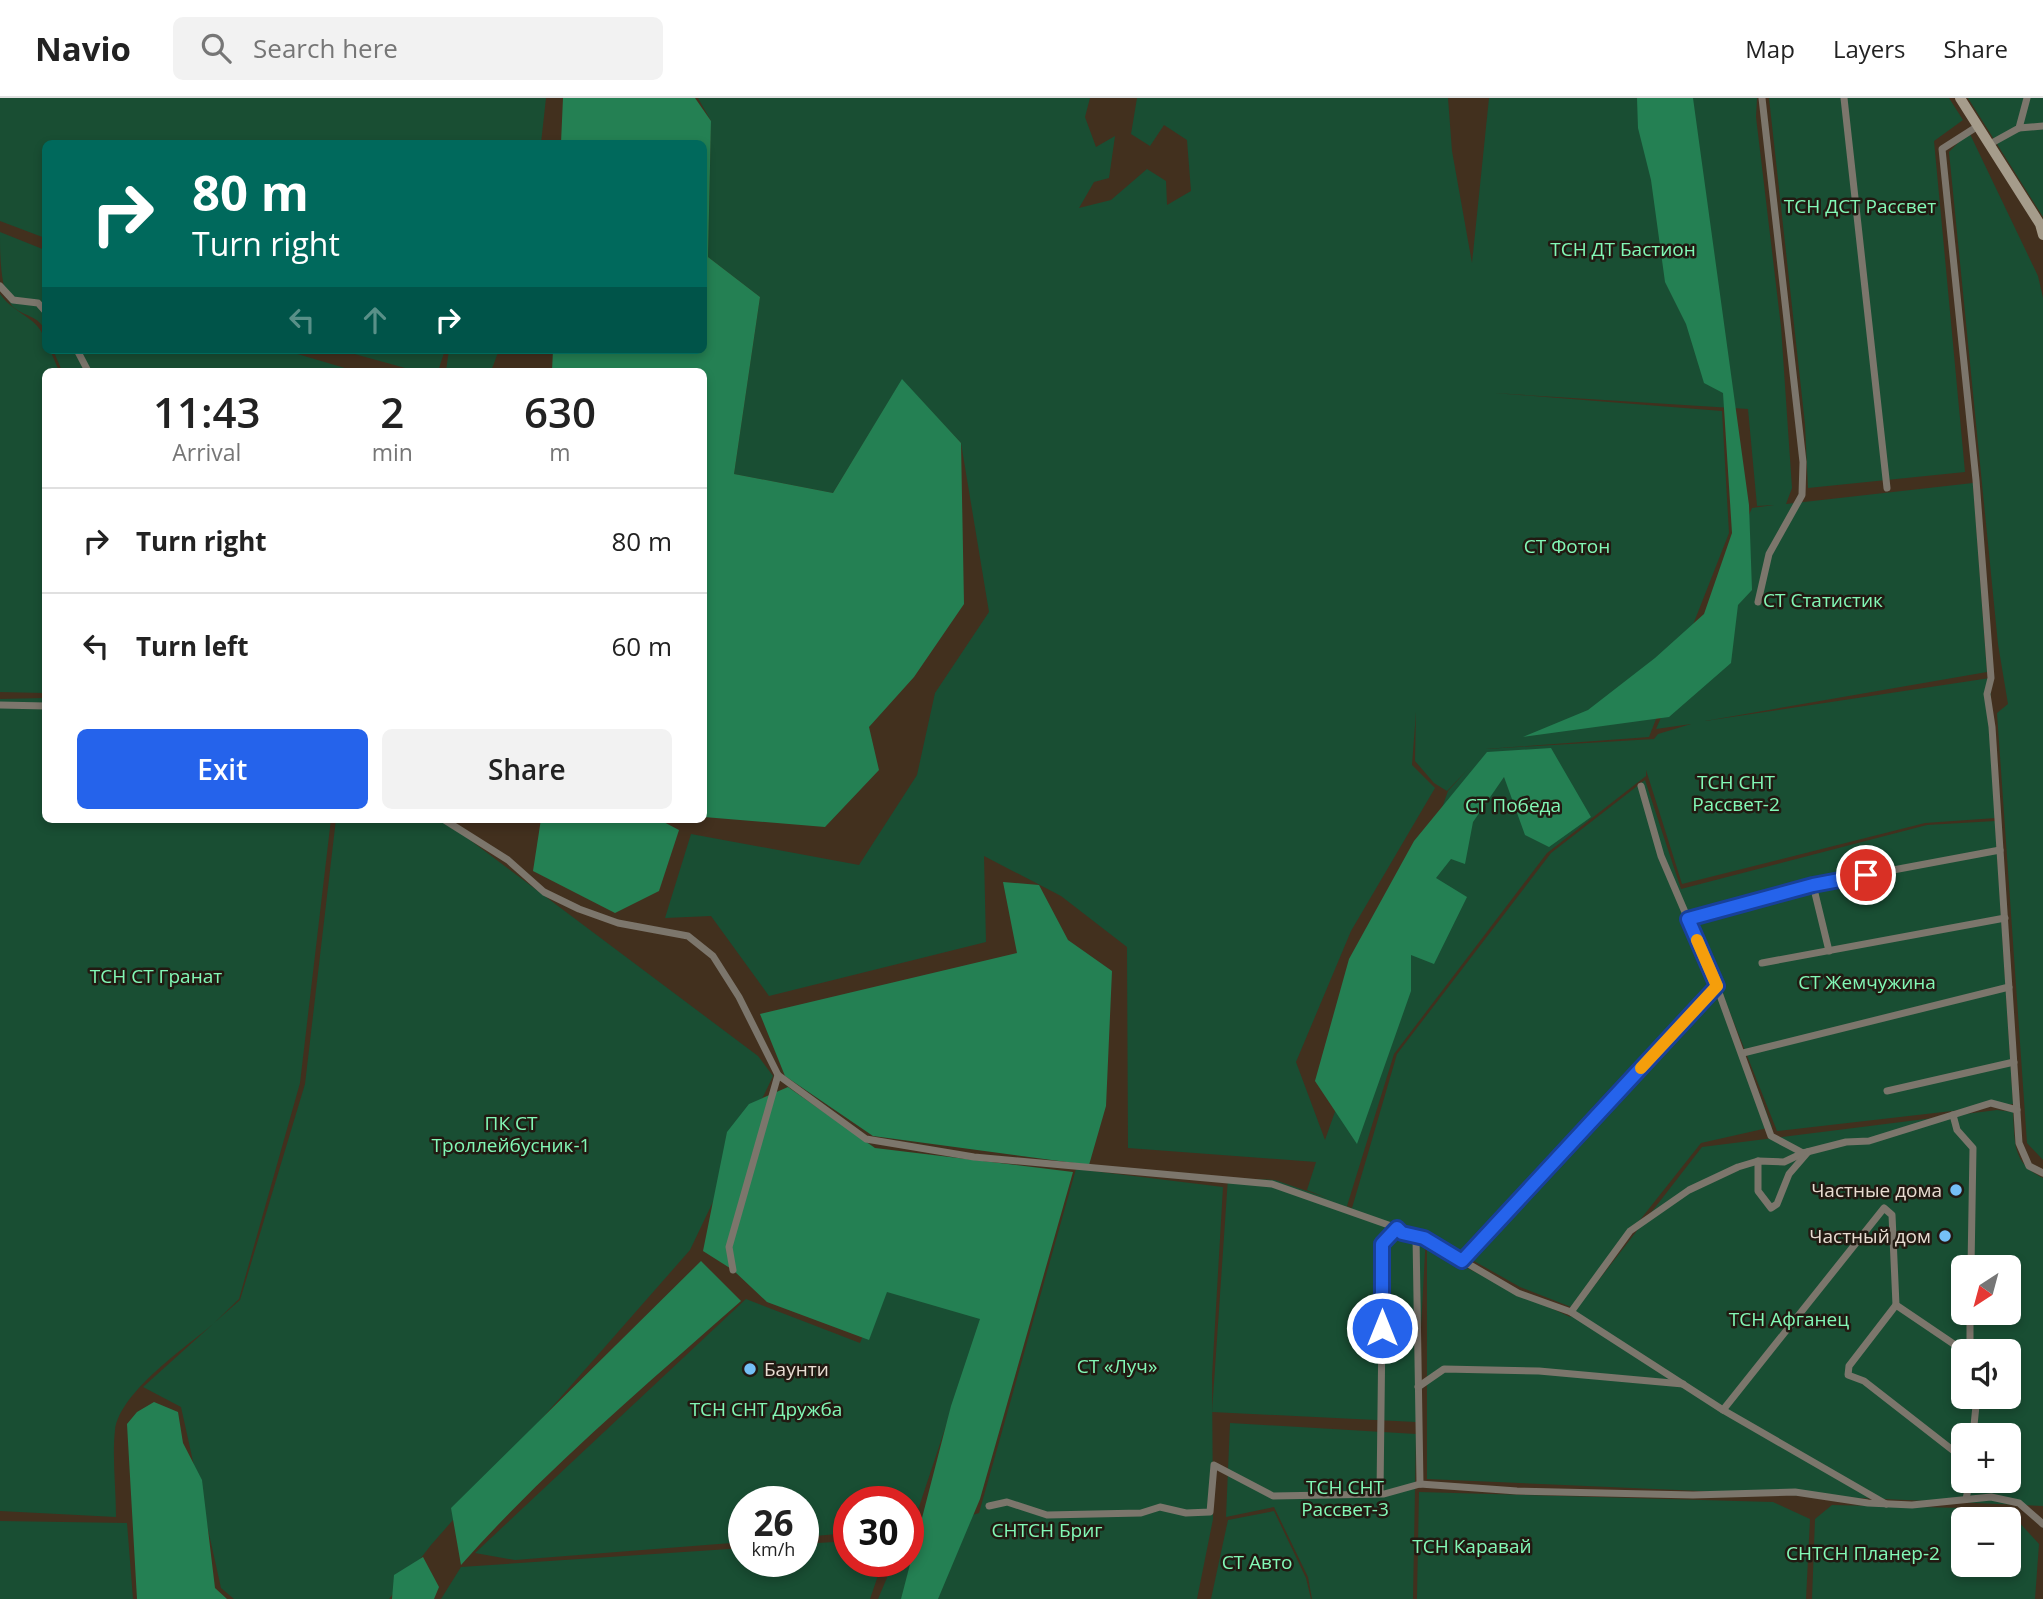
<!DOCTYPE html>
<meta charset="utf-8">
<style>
:root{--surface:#fff;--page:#f2f2f2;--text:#222;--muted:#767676;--line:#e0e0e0;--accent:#2563eb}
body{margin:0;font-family:"Open Sans",sans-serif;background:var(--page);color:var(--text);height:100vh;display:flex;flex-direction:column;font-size:26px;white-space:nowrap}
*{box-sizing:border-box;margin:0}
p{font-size:23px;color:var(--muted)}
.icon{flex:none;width:38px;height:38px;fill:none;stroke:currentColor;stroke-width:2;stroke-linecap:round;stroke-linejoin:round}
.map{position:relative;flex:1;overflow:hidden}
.drawer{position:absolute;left:42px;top:270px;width:665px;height:455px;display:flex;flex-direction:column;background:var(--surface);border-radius:10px;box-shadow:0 4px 10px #0003}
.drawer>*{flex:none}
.banner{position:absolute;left:42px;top:42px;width:665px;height:214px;border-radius:10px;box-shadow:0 4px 10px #0003;background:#00695c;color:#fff;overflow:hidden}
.needle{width:46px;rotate:216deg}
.tools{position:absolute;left:1951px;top:1157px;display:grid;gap:14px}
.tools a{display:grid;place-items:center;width:70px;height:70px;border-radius:10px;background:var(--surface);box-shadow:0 4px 10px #0003;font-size:35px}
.speed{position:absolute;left:728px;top:1388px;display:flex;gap:14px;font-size:35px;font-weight:700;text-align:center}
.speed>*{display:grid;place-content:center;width:91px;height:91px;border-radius:50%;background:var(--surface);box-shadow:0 4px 10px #0003;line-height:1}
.speed small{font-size:18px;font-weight:400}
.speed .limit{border:10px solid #d22;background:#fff;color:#111}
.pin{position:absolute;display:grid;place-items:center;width:60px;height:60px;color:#fff;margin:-30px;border:4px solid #fff;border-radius:50%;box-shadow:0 2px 7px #0007}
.me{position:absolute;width:77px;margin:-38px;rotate:0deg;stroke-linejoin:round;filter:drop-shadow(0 0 5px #0008)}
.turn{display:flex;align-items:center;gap:24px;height:147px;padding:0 35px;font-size:32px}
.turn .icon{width:91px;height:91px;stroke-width:2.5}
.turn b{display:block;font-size:49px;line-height:60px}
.lanes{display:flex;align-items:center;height:66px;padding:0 35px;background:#0003;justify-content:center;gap:35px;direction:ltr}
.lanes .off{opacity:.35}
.eta{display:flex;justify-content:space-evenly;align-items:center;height:119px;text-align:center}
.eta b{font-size:42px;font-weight:600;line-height:49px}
.action{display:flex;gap:14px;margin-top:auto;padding:14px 35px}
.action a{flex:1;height:80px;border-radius:10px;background:var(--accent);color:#fff;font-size:28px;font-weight:600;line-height:80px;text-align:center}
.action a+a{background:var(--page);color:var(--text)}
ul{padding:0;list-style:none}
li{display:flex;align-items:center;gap:21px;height:105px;padding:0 35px;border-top:2px solid var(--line)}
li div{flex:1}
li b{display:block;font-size:26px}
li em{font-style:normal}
header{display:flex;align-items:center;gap:42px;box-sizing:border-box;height:98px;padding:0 35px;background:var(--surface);border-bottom:2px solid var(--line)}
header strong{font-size:33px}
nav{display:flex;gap:38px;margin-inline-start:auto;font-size:24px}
.search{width:490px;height:63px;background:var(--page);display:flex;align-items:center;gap:18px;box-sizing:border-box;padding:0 24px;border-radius:10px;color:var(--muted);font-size:26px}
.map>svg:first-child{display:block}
</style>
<header>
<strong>Navio</strong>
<div class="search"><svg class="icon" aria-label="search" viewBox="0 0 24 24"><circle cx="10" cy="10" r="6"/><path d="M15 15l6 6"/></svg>Search here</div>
<nav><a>Map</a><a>Layers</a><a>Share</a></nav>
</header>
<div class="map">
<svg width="2043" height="1501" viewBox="0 0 2043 1501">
<rect width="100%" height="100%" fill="#42301e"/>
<!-- green -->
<g fill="#194e33" fill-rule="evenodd">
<polygon points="0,0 546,0 541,45 46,46 45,140 0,123"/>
<path d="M698,0H1090L1085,19L1096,49L1115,38L1109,80L1094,84L1079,110L1111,102L1147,71L1166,83L1167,107L1191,93L1187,42L1164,27L1150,48L1131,36L1137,0H1448L1452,53L1472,165L1489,0H1757L1756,19L1781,229L1792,390L1786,406L1973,385L1987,574L1705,623L1990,580L1996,720L1925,725L1682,786L1646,672V678L1547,755L1394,956L1347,1108L1352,1110L1397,956L1551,755L1645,682L1681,791L1927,727L1995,723L2013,1006L1777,1033L1698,834L1772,1029L1701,1045L1571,1209L1520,1189L1426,1136L1416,1324L1212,1314L1228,1080L1275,1082L1327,1100L1307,1092L1316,1064L1128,1050L1127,849L1061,798L984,758L986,844L769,898L711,818L665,820L691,736L859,767L917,677L935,595L989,514L961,345L902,282L833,395L734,376L760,199L708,159L711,23ZM1494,295L1748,311L1757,408L1774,407L1752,410L1656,631L1691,626L1658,636L1654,641L1486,651L1649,639L1729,435L1722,313ZM1416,614L1415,663L1434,685L1447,693L1468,671L1448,693L1325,1042L1296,964L1351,833L1435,690L1412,667Z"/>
<polygon points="1769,0 1949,0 1963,22 1934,43 1965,374 1808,390 1805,326"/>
<polygon points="1968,0 2043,0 2043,119"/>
<polygon points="1969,34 2038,178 2043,200 2043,1062 2027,1045 1997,615 2008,606 1998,546 1949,54"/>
<path d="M0,134L45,152V233C39,217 24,219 12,208C0,191 0,156 0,134Z"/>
<path d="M0,196C16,219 46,220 46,252H50L59,273H46L45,595L0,594Z"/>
<polygon points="53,252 284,252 355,273 62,273"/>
<polygon points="340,252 445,252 438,273 416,273"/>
<polygon points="449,252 499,252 491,273 446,273"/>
<path d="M45,600L46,721H331L300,985L239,1201L214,1225L240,1202L305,986L336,721H442L758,958L773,978L690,1152L431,1447L389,1501H234L221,1490L181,1309L143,1289L213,1226C185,1250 120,1294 115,1332C112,1360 116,1390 116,1419L0,1413V601Z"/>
<path d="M1997,1012L2013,1014C2015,1045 2012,1065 2043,1080V1408L1427,1381V1151L1570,1219L1702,1049ZM1964,1169H2009V1214H1964ZM1964,1253H2009V1298H1964ZM1964,1337H2009V1382H1964Z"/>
<polygon points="1076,1071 1223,1089 1212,1278 1213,1421 1197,1501 878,1501 894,1463 908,1463 908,1436 979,1415"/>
<polygon points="883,1189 983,1216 912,1430 908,1430 908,1404 849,1404 849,1435 803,1439 803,1404 744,1404 744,1444 515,1462 475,1455 746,1201 860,1245"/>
<polygon points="1230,1325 1416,1336 1413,1501 1312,1501 1308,1479 1274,1409 1226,1419"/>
<polygon points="1419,1394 1773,1404 1810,1421 1806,1501 1417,1501"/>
<path d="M1832,1407L2007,1411L2039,1446L2035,1501H1812L1815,1421ZM1964,1421H2009V1466H1964Z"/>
<polygon points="1274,1413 1306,1480 1311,1501 1211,1501 1228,1422"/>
<polygon points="0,1423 127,1425 133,1501 0,1501"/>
<polygon points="849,1443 849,1463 883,1463 870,1501 441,1501 461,1469 744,1450 744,1463 803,1463 803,1446"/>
</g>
<!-- forest -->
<g fill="#248053">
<polygon points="563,0 695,0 711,23 708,159 760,199 734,376 833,395 902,281 961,345 964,506 914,579 869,629 879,672 825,729 704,719 704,273 552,273 553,252 704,252 704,46 561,45"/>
<polygon points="1637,0 1693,0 1749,407 1752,492 1738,507 1731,565 1669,619 1523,639 1588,612 1655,560 1704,516 1732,435 1723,295 1704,285 1686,226 1665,184 1651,82 1638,30"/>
<polygon points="1551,650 1591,719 1549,749 1525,737 1504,679 1473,724 1465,766 1451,761 1436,780 1467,799 1434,866 1411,857 1411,893 1357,1046 1315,983 1349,861 1414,743 1487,654"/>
<polygon points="541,721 658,721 679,732 659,793 615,815 533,773"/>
<polygon points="1003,784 1039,787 1068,842 1112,873 1106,1008 1089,1067 873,1038 785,978 760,916 1017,855"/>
<polygon points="788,989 875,1050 1073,1074 980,1401 938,1501 901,1501 951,1308 980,1221 887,1194 869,1242 767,1204 733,1172 703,1153 727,1034 749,1006"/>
<path d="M701,1163L741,1203C645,1288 546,1371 461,1467L451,1410Z"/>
<polygon points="154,1304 178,1314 183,1345 202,1382 215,1490 227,1501 137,1501 127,1326 137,1314"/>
<polygon points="423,1459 439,1489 434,1501 392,1501 394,1477"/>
</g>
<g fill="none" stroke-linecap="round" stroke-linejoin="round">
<!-- street -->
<g stroke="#7c766c" stroke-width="7">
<polyline points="1844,0 1887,390"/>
<polyline points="1978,28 1942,51 1976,382 1991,580 1987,596 1992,629 2019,1045 2029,1068 2043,1075"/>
<polyline points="2019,30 2043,28"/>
<polyline points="1990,46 2019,30 2027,0"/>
<polyline points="0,188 13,202 38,205 46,214"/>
<polyline points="77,252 88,273"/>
<polyline points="1758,504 1769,456 1802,397 1803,364 1762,0"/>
<polyline points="0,607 46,608"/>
<polyline points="1641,688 1661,758 1717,889 1771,1038 1803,1055 1846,1044 1869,1043 1991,1005 2017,1012"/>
<polyline points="443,721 508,762 544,794 579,811 618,825 688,838 713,858 739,899 778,977 866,1041 974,1059 1272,1086 1397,1130 1402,1135 1424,1140 1518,1195 1571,1214 1723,1312 1886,1406"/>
<polyline points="1813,787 1829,853"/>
<polyline points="1688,821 1813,787 2000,752"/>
<polyline points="1762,865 2005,820"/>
<polyline points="1743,955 2009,889"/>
<polyline points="1887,993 2014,964"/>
<polyline points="1953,1017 1957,1032 1973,1050 1971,1169"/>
<polyline points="1758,1063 1758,1093 1771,1110 1777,1106 1789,1076 1808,1054"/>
<polyline points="1416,1138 1420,1386"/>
<polyline points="1462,1163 1717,889"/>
<polyline points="733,1172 729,1149 778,977"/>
<polyline points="1896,1207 1849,1268 1848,1277 1864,1283 1964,1361"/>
<polyline points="1571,1214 1630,1133 1689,1092 1738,1069 1758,1063 1784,1064 1803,1055"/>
<polyline points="1970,1253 1970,1214"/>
<polyline points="1418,1289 1444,1271 1539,1273 1683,1286"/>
<polyline points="1723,1312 1884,1110 1892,1117 1896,1207 1964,1253"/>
<polyline points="1973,1337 1977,1298"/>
<polyline points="1380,1395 1383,1146 1397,1130"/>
<polyline points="1966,1401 1970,1382"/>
<polyline points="989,1408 1007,1404 1047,1417 1141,1415 1160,1409 1186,1415 1210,1414 1214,1367 1273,1398 1384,1396 1420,1386 1517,1393 1693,1397 1795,1394 1868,1405 1912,1407 1991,1399 2019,1405 2043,1426"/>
</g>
<!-- secondary -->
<polyline stroke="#a59c8b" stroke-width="10" points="1960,0 2040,126 2043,137"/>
</g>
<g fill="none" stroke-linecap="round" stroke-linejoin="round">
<defs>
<polyline id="route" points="1382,1230 1382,1146 1397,1130 1402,1135 1424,1140 1462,1163 1717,888 1688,821 1813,787 1866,777"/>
</defs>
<!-- route casing -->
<use href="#route" stroke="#184099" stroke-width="18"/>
<!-- route -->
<use href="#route" stroke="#2563eb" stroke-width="12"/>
<!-- slow -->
<polyline stroke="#f59e0b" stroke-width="12" points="1641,970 1717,888 1697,842"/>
</g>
<!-- markers -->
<g fill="#75c0f6" stroke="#221a12" stroke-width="2.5">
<circle cx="1956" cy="1092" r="7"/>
<circle cx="1945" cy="1138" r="7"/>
<circle cx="750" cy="1271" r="7"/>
</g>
<g text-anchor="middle" stroke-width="5" stroke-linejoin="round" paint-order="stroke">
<!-- park labels -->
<g font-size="19" fill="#82f8b6" stroke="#221a12">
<text x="1860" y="115">ТСН ДСТ Рассвет</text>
<text x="1623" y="158">ТСН ДТ Бастион</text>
<text x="1567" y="455">СТ Фотон</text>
<text x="1823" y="509">СТ Статистик</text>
<text x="1736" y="691">ТСН СНТ<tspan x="1736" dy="22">Рассвет-2</tspan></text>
<text x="1513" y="714">СТ Победа</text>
<text x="156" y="885">ТСН СТ Гранат</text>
<text x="1867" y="891">СТ Жемчужина</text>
<text x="511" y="1032">ПК СТ<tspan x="511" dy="22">Троллейбусник-1</tspan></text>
<text x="1789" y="1228">ТСН Афганец</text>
<text x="1117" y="1275">СТ «Луч»</text>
<text x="766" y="1318">ТСН СНТ Дружба</text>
<text x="1345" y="1396">ТСН СНТ<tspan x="1345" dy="22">Рассвет-3</tspan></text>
<text x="1047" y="1439">СНТСН Бриг</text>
<text x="1472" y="1455">ТСН Каравай</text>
<text x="1863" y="1462">СНТСН Планер-2</text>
<text x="1257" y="1471">СТ Авто</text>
</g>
<!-- poi labels -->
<g font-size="19" fill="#e8ddd2" stroke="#221a12" text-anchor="end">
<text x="1942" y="1099">Частные дома</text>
<text x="1931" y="1145">Частный дом</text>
<text x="764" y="1278" text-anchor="start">Баунти</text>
</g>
</g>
</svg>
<div class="tools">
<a><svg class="needle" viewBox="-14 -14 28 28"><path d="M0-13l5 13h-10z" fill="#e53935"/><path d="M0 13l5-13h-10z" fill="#767676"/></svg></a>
<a><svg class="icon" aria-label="sound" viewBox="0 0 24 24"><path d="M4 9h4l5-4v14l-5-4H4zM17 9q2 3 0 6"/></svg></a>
<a>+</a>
<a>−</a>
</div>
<div class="speed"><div>26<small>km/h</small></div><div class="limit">30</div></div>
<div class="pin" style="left:1866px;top:777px;background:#d93025"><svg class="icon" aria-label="arrive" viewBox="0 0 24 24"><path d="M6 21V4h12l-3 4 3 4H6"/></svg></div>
<svg class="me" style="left:1382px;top:1230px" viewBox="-20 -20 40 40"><circle r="17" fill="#2563eb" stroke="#fff" stroke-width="3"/><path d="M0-11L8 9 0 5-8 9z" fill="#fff"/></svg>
<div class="banner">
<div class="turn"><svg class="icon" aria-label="right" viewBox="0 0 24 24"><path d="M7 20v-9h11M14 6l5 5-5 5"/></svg><div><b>80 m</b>Turn right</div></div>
<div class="lanes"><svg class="icon off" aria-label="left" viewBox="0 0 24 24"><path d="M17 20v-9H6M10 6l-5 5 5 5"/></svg><svg class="icon off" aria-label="ahead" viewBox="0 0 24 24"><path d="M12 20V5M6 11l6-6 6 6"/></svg><svg class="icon" aria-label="right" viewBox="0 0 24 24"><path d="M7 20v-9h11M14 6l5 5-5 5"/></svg></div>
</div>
<section class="drawer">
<div class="eta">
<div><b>11:43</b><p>Arrival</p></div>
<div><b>2</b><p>min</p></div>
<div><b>630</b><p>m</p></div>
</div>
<ul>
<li><svg class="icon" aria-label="right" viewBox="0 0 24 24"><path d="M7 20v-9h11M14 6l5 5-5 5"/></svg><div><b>Turn right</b></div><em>80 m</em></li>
<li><svg class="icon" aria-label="left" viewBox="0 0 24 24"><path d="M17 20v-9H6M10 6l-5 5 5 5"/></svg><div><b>Turn left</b></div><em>60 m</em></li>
</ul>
<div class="action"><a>Exit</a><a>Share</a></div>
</section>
</div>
